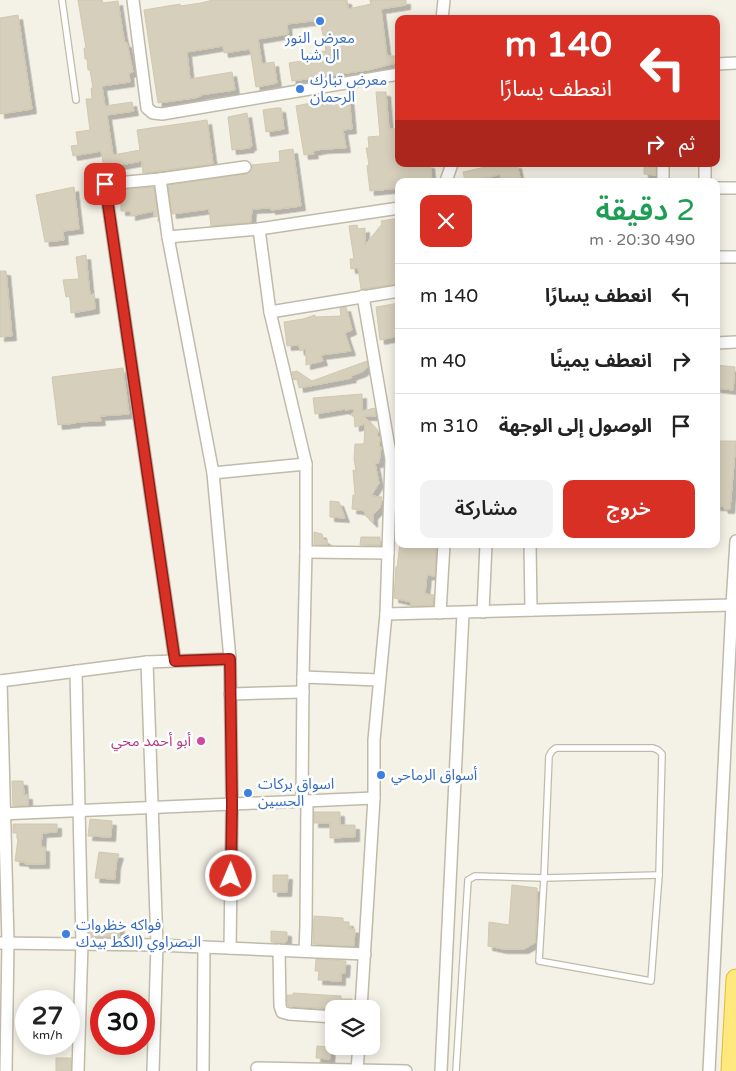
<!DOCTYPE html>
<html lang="ar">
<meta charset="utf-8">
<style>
:root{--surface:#fff;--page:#f2f2f2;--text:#222;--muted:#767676;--line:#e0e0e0;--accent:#d93025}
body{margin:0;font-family:"Varela Round","Noto Sans Arabic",sans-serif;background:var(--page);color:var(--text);direction:rtl;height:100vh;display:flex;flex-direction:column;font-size:19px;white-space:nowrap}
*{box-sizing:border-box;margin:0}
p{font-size:16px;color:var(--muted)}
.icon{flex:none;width:28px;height:28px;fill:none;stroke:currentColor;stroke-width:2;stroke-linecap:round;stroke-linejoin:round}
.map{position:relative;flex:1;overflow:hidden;direction:ltr}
.drawer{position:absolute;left:395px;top:178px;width:325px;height:370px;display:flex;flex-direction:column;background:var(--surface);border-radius:10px;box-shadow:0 2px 12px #0003;direction:rtl}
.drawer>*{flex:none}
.guide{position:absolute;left:395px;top:15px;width:325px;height:152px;border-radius:10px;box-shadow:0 2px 12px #0003;direction:rtl;background:#d93025;color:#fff;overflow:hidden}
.controls{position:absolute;left:325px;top:1000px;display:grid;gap:10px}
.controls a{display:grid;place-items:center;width:55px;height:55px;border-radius:10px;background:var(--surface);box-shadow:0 2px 12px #0003;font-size:25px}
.speed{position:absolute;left:15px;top:990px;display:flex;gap:10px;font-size:25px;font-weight:700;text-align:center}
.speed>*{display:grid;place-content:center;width:65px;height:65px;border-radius:50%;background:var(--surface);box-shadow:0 2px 12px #0003;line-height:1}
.speed small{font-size:12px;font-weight:400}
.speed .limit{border:8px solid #d22;background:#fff;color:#111}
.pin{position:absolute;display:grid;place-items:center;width:42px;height:42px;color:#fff;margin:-21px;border-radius:10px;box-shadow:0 2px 8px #0006}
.me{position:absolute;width:55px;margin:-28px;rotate:1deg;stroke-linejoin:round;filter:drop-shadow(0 0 4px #0008)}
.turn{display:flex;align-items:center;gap:18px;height:105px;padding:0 25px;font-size:22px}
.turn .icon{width:65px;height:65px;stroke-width:2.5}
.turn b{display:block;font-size:35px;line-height:42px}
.then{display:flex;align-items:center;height:48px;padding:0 25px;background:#0003;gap:10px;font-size:19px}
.round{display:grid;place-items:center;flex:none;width:52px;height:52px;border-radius:10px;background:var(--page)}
.summary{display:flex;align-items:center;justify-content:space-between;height:85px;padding:0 25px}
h1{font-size:30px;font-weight:600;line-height:38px;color:#1e9e55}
.button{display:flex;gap:10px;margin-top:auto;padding:10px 25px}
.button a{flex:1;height:58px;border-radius:10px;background:var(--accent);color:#fff;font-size:20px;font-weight:600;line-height:58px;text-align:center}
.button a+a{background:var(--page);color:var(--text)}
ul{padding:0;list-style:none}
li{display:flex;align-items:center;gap:15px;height:65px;padding:0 25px;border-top:1px solid var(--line)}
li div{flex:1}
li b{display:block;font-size:19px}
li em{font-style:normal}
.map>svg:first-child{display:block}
</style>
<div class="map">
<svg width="736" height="1071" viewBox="0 0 736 1071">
<defs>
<filter id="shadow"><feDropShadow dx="4.5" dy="4.5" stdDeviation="0" flood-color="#0004"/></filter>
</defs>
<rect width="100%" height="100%" fill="#f4f1e6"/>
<!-- building -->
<g fill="#d6cfbb" stroke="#d1c8ae" filter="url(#shadow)">
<polygon points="78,0 102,0 103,3 118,1 123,34 125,43 127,43 133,72 129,73 130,82 102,86 105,106 132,102 134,111 107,115 113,155 140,150 137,130 207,120 213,164 143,173 142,161 104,168 101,151 73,156 71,146 78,145 76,132 90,130 86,99 92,99 91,88 93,88 90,70 88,70 87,59 85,59 84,48 86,48"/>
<polygon points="213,0 347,0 348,9 371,4 370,0 406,0 406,5 381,9 387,56 395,56 396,63 368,70 292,81 289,63 308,60 308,54 326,51 320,20 287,24 288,34 258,39 262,64 274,62 277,83 256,87 250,49 224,53 223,46 187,52 190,79 232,72 235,90 200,95 201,96 194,98 158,103 144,10 180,4 180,6 201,3"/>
<polygon points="18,15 32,109 0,114 0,18"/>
<polygon points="376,92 386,92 389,129 399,129 399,164 430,164 432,181 399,181 399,188 370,191 367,166 369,164 366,148 369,148 368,137 380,136"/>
<polygon points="349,95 352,129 343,130 346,148 323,149 313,151 314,154 304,155 296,106"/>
<polygon points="276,108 281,108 284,129 266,132 263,110"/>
<polygon points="247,113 252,146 249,146 250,148 232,150 228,117"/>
<polygon points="293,149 301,206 271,210 271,208 252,209 251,222 211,226 209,209 172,214 168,185 247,174 252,170 252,165 280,162 279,151"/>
<polygon points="497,164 517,164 520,178 514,181 502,181 500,174 490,177 465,181 463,172 481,168"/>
<polygon points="644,164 656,164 656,175 644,174"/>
<polygon points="74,187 79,229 63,231 64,240 45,242 36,195"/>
<polygon points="154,187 158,216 154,217 154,211 131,216 131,211 121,211 121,200 116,200 117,190"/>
<polygon points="399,218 399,284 361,289 358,268 351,269 350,259 354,259 349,226 357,225 358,229 365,228 365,245 382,224 381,221"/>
<polygon points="86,255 90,295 94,294 95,309 71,313 70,296 66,297 63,280 79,279 76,257"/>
<polygon points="0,271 6,271 12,336 0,337"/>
<polygon points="399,303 399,336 380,340 376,307"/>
<polygon points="346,307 352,330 345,333 351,351 321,355 323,361 306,365 306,349 300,351 299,345 287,346 284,322 303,319 315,315 315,317 341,316 340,308"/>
<polygon points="367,361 368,367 362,372 351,376 352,378 299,388 298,379 294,380 292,372 297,371 312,381"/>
<polygon points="716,365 735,367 733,390 716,388"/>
<polygon points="123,368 129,414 100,416 101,421 76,422 76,423 58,425 52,377"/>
<polygon points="362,394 362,411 375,408 376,416 364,416 378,431 377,436 380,437 380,439 379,446 381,447 379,463 375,463 379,483 371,496 382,497 380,508 373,515 373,523 365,515 365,511 352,509 353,495 355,495 353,470 356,471 354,459 355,444 364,444 365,424 355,427 354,416 352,416 352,413 354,413 354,409 345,410 345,409 315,414 313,398"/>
<polygon points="716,441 736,441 730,509 724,509 723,506 716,506"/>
<polygon points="330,501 339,502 345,518 330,517"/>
<polygon points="314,532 322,534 323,539 327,541 327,545 314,545"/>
<polygon points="361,537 380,537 380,545 360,545"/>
<polygon points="400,544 436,544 435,576 427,575 425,594 434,595 433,605 411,606 411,602 394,598 396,567 397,567"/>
<polygon points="12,781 23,781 24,795 28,795 28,805 13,806"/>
<polygon points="314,812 340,812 340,825 355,825 355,837 330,838 330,823 314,823"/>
<polygon points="90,819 112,821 111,837 88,836"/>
<polygon points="13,824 57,824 57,832 42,833 41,847 45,847 45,864 25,864 25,862 15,861 18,839 17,839 17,833 13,833"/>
<polygon points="99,852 119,854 116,864 115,879 95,878"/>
<polygon points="273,875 288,875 287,892 273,892"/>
<polygon points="512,885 537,888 537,911 535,943 524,949 503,949 488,946 489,922 509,925"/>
<polygon points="314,916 343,918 343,922 349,922 349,928 355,929 354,946 313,944"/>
<polygon points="90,924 120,927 119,937 89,937"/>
<polygon points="271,931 287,932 287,940 285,943 271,942"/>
<polygon points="316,959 346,961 345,973 341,973 341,981 318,980 319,971 315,971"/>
<polygon points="293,993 341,996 341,999 352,999 352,1009 334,1009 288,1006 287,995 293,995"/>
<polygon points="317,1046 331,1047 330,1059 316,1058"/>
<rect x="56" y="1058" width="15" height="13"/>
</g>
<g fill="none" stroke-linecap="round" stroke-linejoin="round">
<defs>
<g id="service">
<polyline points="62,0 76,100"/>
<polygon points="556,748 653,748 658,750 662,754 659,875 651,981 539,961 544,878 549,756 552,751"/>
<polyline points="456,1071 468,880 475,876 544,878 659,875"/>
</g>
<g id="minor">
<polyline points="133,0 147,108 153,113 162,114 399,74"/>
<polyline points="442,19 444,0"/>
<polyline points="716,64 736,63"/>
<polyline points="663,164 663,181"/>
<polyline points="160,179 168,237 213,473 230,659 232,804 230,948"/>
<polyline points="446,181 452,164"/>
<polyline points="705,181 705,164"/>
<polyline points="716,188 736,188"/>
<polyline points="259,229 270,312 306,464 306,552 303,677 302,801"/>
<polyline points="168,237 259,229 399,208"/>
<polyline points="716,257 736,257"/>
<polyline points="270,312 399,291"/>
<polyline points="716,343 736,342"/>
<polyline points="213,473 306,464"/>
<polyline points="530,544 531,610"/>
<polyline points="306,552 388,553"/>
<polyline points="483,612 486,544"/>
<polyline points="440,613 444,544"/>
<polyline points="386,614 732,605"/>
<polyline points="175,661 105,184 160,179 245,167"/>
<polyline points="147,662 157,945 153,1071"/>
<polyline points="76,671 82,944 78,1071"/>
<polyline points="303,677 379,680"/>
<polyline points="0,681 147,662 230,659"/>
<polyline points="1,681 8,942 6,1071"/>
<polyline points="230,694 303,692"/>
<polyline points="0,814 374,798"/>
<polyline points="0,943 157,945 365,954"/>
<polyline points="279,950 280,1006 282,1012 289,1014 334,1017"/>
<polyline points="305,951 306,926 307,801"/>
<polyline points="361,1009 374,798 374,740 386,614 391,459 363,296"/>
<polyline points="257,1068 406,1071"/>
<polyline points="357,1069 359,1046"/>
<polyline points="203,1071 204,947"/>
<polyline points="441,1071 463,613"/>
<polyline points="709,1071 732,605 736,541"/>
</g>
<polyline id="trunk" points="731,1071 736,979"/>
</defs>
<!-- service casing -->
<use href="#service" stroke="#c0bba8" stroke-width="8"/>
<!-- minor casing -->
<use href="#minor" stroke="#c0bba8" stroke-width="14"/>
<!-- trunk casing -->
<use href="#trunk" stroke="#e3ba30" stroke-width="21"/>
<!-- service -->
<use href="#service" stroke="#fff" stroke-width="5.5"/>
<!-- minor -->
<use href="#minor" stroke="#fff" stroke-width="11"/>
<!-- trunk -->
<use href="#trunk" stroke="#ffe87d" stroke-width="19"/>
</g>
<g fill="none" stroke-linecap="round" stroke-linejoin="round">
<defs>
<polyline id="route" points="105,184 175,661 230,659 232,804 231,876"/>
</defs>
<!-- route casing -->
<use href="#route" stroke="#8d1f18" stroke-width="12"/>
<!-- route -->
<use href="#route" stroke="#d93025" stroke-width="9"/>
</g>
<!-- markers -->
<g fill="#3f7fe0" stroke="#fff" stroke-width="2">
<circle cx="320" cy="21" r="5"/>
<circle cx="300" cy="89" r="5"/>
<circle cx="381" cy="775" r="5"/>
<circle cx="248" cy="793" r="5"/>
<circle cx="66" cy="934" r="5"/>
</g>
<circle fill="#d1479c" stroke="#fff" stroke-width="2" cx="201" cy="741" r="5"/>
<g text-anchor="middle" stroke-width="5" stroke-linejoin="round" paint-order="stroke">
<!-- shop labels -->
<g font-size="15" fill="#366cbe" stroke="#fff" text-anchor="start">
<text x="320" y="43" text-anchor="middle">معرض النور<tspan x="320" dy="17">ال شبا</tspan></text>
<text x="310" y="85">معرض تبارك<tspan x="310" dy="17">الرحمان</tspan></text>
<text x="391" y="780">أسواق الرماحي</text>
<text x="258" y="789">اسواق بركات<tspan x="258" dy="17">الحسين</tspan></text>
<text x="76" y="930">فواكه خظروات<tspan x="76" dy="17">البصراوي (الگط بيدك</tspan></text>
</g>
<!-- hotel labels -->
<g font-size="15" fill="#b23c85" stroke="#fff" text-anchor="end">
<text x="191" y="746">أبو أحمد محي</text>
</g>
</g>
</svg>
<div class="controls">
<a><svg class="icon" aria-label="layers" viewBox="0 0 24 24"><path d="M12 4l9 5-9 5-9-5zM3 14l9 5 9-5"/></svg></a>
</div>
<div class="speed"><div>27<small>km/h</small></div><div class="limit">30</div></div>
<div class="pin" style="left:105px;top:184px;background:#d93025"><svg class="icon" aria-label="arrive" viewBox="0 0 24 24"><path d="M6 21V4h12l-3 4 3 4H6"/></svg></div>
<svg class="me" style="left:231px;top:876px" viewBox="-20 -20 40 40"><circle r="17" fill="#d93025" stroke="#fff" stroke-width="3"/><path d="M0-11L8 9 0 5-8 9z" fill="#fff"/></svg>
<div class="guide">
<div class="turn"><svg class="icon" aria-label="left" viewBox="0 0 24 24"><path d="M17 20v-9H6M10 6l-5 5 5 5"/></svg><div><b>140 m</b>انعطف يسارًا</div></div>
<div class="then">ثم<svg class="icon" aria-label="right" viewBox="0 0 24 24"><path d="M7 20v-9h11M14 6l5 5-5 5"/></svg></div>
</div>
<section class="drawer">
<div class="summary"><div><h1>2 دقيقة</h1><p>490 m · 20:30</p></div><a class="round" style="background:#d93025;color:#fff"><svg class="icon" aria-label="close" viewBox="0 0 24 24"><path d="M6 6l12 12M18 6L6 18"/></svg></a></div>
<ul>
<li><svg class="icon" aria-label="left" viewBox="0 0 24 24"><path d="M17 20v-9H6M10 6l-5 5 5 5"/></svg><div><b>انعطف يسارًا</b></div><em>140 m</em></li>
<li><svg class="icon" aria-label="right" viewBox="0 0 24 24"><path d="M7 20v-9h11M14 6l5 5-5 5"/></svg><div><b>انعطف يمينًا</b></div><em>40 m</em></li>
<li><svg class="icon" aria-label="arrive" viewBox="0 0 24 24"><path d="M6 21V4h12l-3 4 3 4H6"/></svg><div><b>الوصول إلى الوجهة</b></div><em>310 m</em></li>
</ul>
<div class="button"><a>خروج</a><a>مشاركة</a></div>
</section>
</div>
